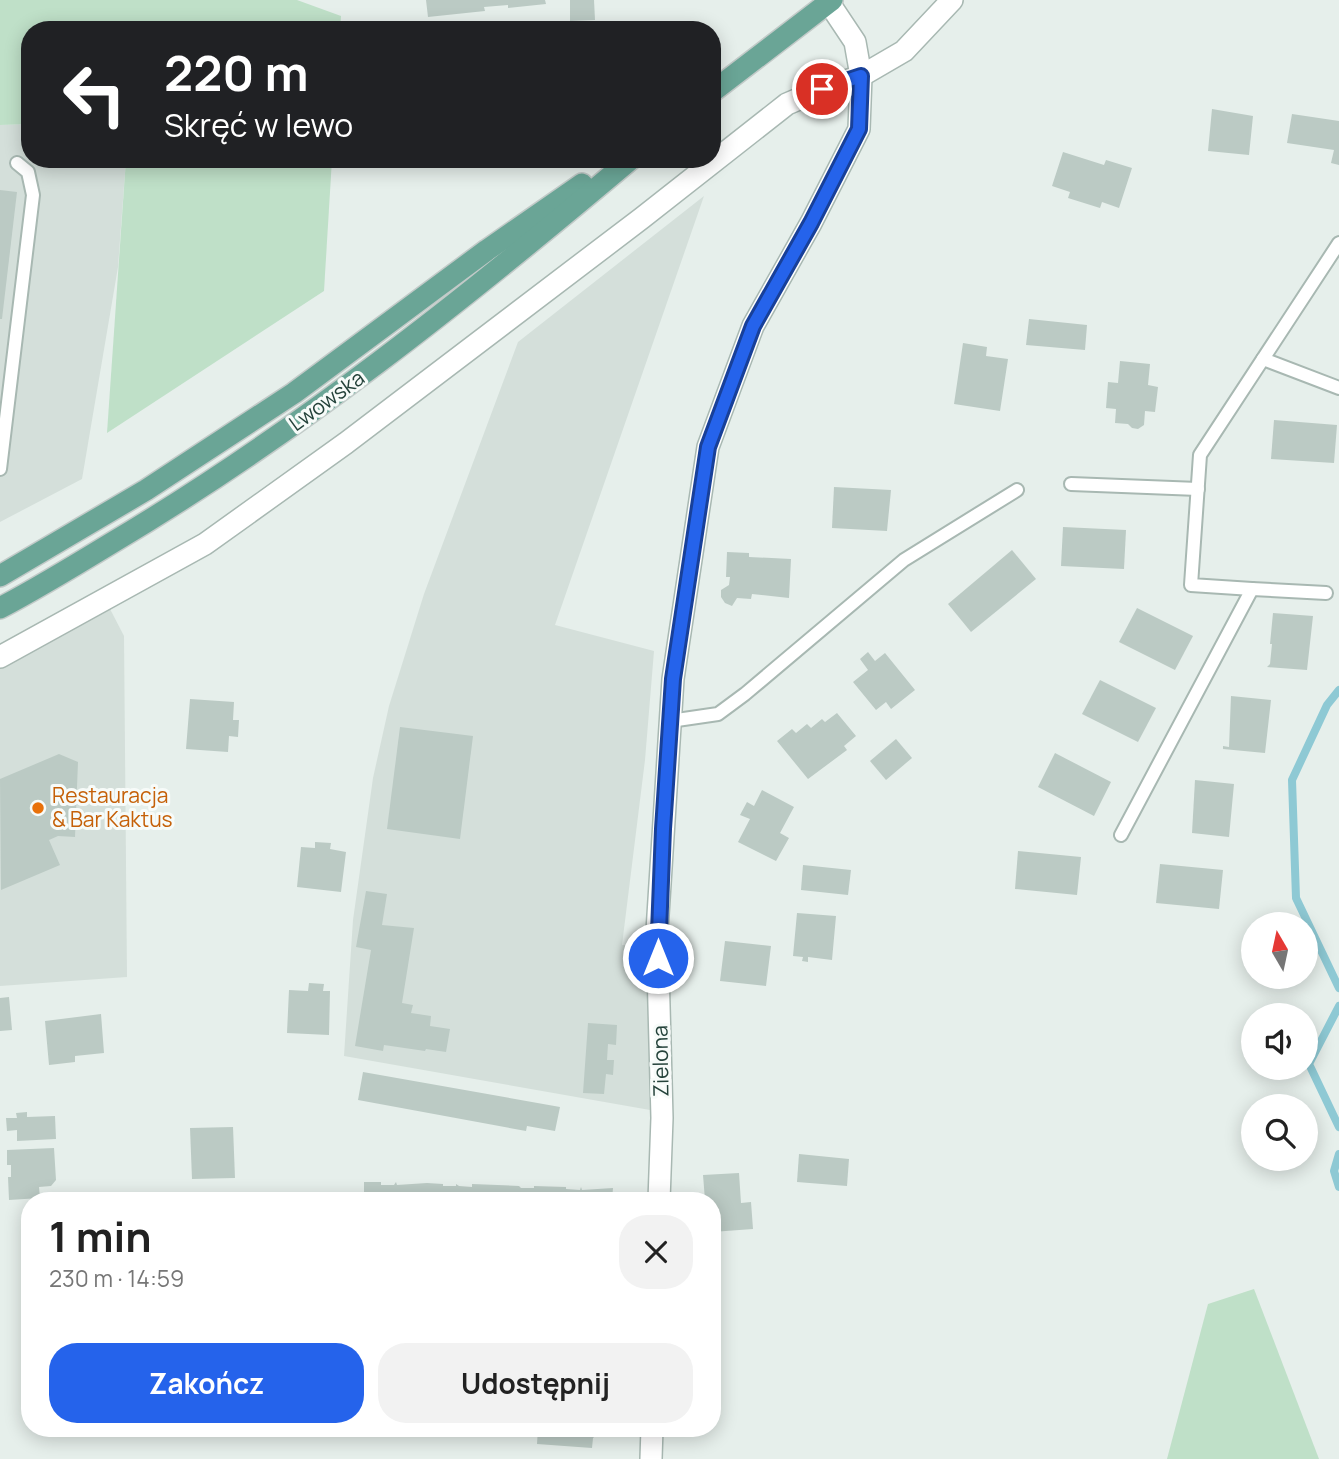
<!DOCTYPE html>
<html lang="pl">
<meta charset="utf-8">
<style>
:root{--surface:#fff;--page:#f2f2f2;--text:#222;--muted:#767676;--accent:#2563eb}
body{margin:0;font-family:Manrope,sans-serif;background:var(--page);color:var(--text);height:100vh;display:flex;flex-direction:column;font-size:26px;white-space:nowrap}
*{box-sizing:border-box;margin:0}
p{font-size:23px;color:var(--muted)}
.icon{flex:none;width:38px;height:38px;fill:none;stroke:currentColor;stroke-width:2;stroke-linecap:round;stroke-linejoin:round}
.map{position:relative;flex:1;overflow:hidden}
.details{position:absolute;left:21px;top:1192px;width:700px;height:245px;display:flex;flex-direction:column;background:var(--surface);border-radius:28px;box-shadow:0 4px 18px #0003}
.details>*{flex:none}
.top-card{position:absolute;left:21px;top:21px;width:700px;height:147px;border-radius:28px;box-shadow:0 4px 18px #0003;background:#202124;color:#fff;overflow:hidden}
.needle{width:46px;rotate:351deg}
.buttons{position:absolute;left:1241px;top:912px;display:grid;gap:14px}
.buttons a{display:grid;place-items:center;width:77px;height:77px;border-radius:50%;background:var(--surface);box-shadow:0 4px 18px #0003;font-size:35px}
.pin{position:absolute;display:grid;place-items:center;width:60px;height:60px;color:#fff;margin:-30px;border:4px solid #fff;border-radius:50%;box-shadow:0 2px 7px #0007}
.me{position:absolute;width:77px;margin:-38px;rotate:0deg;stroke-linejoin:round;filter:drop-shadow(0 0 5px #0008)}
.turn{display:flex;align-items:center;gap:24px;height:147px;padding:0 28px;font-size:32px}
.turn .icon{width:91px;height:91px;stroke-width:2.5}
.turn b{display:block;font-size:49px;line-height:60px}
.round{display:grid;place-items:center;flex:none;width:74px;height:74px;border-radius:28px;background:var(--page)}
.head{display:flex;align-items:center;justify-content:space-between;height:119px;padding:0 28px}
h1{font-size:42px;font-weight:700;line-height:52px}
.primary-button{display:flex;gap:14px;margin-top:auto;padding:14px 28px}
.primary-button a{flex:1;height:80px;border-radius:28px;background:var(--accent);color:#fff;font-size:28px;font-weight:700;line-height:80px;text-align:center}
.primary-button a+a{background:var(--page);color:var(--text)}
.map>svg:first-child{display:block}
</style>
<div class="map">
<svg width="1339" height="1459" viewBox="0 0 1339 1459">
<rect width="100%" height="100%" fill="#e6efeb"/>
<!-- built -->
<g fill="#d4dfda">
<polygon points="30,124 30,159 126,159 118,267 82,479 0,522 0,125"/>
<polygon points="704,196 555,625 654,651 645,760 622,945 646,946 650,1110 344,1056 353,920 373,778 389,706 424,594 518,342"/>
<polygon points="109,607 124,636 127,977 0,986 0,665"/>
</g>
<!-- green -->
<g fill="#bfe0c8">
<polygon points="0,0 297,0 341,16 340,30 30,30 30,124 0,125"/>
<polygon points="126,159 332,159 324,291 107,433"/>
<polygon points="1254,1289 1319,1459 1167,1459 1208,1304"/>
</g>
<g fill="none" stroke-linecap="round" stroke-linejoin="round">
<!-- stream -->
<g stroke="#8ec9d4" stroke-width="8">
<polyline points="1339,690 1327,705 1292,780 1296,898 1339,988"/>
<polyline points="1339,1006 1309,1064 1339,1127"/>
<polyline points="1339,1154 1334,1171 1339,1187"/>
</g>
</g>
<!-- building -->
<g fill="#bbcac4">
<polygon points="426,0 545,0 546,4 508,8 508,5 484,7 485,11 428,17"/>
<polygon points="570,0 594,0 595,20 570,21"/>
<polygon points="1212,109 1253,116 1249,155 1208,151"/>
<polygon points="1292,114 1339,121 1339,165 1331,163 1334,150 1287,143"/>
<polygon points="1063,152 1104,165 1106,160 1132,168 1119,208 1102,202 1100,208 1068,198 1070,192 1052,186"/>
<polygon points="0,190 17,192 2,319 0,319"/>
<polygon points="1029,319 1087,325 1085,350 1026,345"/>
<polygon points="963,343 987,347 986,356 1008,359 1000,411 954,404"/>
<polygon points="1120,361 1150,364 1148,385 1158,387 1155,412 1145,411 1144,425 1138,429 1132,428 1128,424 1115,423 1116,409 1106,408 1108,382 1118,383"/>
<polygon points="1274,420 1337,425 1334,463 1271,459"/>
<polygon points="834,487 891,490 887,531 832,528"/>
<polygon points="1063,527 1126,530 1124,569 1061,566"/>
<polygon points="1012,550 1036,579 971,632 948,604"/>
<polygon points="727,552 749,553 749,557 791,559 789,598 752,594 751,599 737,598 732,606 725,603 721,597 721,590 729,585 730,577 726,577"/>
<polygon points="1137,608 1193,636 1175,670 1119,642"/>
<polygon points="1273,613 1313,616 1307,670 1267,667 1270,664 1272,644 1270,644"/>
<polygon points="868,652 875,661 885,653 915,690 891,709 886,702 876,710 853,682 868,670 860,659"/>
<polygon points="1100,680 1156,708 1138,742 1082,714"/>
<polygon points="1231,696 1271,700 1265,753 1223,749 1223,746 1229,747"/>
<polygon points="190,699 234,702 233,720 239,720 238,737 229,736 228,752 186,749"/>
<polygon points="837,713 856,736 844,746 847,750 808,779 777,741 792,729 796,733 807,724 811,728 822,719 825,722"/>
<polygon points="400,727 473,736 460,839 387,829"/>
<polygon points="896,739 912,758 886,780 870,761"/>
<polygon points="1055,753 1111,782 1094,816 1038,787"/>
<polygon points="59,754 78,762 75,837 58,836 49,840 60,865 1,890 0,779"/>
<polygon points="1195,780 1234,784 1229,837 1192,833"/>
<polygon points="762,790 794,807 780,833 789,838 776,861 738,842 750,819 740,815 747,802 754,806"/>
<polygon points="315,842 331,843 330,849 346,852 341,892 297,887 301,847 315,848"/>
<polygon points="1018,851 1081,857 1077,895 1015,889"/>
<polygon points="1160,864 1223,870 1219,909 1156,903"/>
<polygon points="803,865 851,870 848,895 801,890"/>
<polygon points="366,891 387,894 382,925 414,928 402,1003 413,1005 411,1013 431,1016 430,1026 450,1029 446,1052 426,1049 425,1051 384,1045 383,1051 355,1046 371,950 356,947"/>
<polygon points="797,913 836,916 832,960 808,957 808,962 802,961 803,957 793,956"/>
<polygon points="725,941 771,946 766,986 720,981"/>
<polygon points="309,983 324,984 323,991 330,991 329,1035 287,1033 289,990 308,991"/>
<polygon points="9,997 12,1030 0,1031 0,998"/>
<polygon points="101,1014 104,1053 75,1056 75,1062 49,1065 45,1021"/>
<polygon points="588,1023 617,1025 616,1045 608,1044 607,1060 614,1060 613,1075 606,1074 604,1094 583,1093"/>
<polygon points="363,1072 560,1107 555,1131 527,1126 526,1131 358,1100"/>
<polygon points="27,1112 27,1117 55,1116 56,1139 17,1141 17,1130 7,1131 6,1118 17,1118 16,1113"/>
<polygon points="233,1127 235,1178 192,1179 190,1128"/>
<polygon points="54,1148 56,1180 51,1186 39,1187 40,1198 9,1200 8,1177 11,1177 11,1165 7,1165 7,1150"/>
<polygon points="799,1154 849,1159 847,1186 797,1182"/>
<polygon points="739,1173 741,1203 751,1202 753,1229 712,1232 712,1200 705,1200 703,1175"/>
<polygon points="364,1182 381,1182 381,1185 394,1185 396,1182 397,1185 427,1183 443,1184 443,1186 456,1186 456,1184 459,1186 472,1187 472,1184 519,1186 521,1188 534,1188 534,1186 566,1187 566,1189 580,1190 581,1187 582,1190 613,1188 612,1200 364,1200"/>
<polygon points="363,1428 434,1428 434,1436 363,1434"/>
<polygon points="538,1428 599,1428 598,1433 593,1438 592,1448 537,1444"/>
</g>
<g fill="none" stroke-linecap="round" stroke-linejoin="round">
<defs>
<g id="lane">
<polyline points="1263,359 1339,388"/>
<polyline points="0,469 33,195 28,172 17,163"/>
<polyline points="1071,484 1198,489"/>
<polyline points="1252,589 1326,593"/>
<polyline points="670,721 718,714 745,694 904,560 1017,490"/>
<polyline points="1121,835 1252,589 1191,585 1200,455 1339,243"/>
</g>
<g id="street">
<polyline points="0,657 205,544 346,443 642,218 787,104 822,89 861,76 904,51 952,0"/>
<polyline points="659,1200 662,1118 657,931 673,679 708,447 753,326 811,223 859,129 861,76 855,42 829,3"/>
<polyline points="651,1459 652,1428"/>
</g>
<g id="primary">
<polyline points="712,92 832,0"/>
<polyline points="0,576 146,490 294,393 487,250 582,184"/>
<path d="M0,608C38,588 74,566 110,544C297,433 465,299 631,159"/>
</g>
</defs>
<!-- lane casing -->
<use href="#lane" stroke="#a8b8b2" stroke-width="16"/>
<!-- street casing -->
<use href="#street" stroke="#a8b8b2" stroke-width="24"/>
<!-- primary casing -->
<use href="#primary" stroke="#c2cac8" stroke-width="24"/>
<!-- lane -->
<use href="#lane" stroke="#fff" stroke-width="12"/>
<!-- street -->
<use href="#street" stroke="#fff" stroke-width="21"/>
<!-- primary -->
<use href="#primary" stroke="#6aa596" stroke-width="21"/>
</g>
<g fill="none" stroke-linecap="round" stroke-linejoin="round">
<defs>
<polyline id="route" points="658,958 663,829 673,679 708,447 753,326 811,223 859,129 861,76 822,89"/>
</defs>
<!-- route casing -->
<use href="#route" stroke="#184099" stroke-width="18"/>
<!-- route -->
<use href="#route" stroke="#2563eb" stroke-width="12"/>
</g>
<!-- markers -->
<circle fill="#e8710a" stroke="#f7fbf9" stroke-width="2.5" cx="38" cy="808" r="7"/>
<g text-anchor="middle" stroke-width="6" stroke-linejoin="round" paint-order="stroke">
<!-- street labels -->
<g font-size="21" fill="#24423a" stroke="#f7fbf9">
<text transform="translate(327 401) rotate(-36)" y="7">Lwowska</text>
<text transform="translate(661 1061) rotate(-91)" y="7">Zielona</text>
</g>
<!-- food labels -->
<g font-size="21" fill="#c56008" stroke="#f7fbf9" text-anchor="start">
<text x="52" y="803">Restauracja<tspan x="52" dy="24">&amp; Bar Kaktus</tspan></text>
</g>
</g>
</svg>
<div class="buttons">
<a><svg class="needle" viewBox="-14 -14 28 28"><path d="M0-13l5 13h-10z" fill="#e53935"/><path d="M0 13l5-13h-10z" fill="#767676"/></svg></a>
<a><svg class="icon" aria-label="sound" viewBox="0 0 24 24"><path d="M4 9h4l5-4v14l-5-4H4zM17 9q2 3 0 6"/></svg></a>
<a><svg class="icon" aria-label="search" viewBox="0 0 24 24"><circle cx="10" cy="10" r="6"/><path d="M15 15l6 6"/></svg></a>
</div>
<div class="pin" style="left:822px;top:89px;background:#d93025"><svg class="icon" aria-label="arrive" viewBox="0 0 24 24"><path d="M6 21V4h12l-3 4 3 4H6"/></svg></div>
<svg class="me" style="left:658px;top:958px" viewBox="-20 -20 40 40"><circle r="17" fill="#2563eb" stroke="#fff" stroke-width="3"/><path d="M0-11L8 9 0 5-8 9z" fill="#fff"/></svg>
<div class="top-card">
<div class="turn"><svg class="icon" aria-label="left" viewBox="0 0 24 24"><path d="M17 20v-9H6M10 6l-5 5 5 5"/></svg><div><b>220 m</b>Skręć w lewo</div></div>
</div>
<section class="details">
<div class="head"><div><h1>1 min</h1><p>230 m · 14:59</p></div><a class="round"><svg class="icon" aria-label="close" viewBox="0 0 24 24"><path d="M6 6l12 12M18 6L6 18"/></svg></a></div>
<div class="primary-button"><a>Zakończ</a><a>Udostępnij</a></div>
</section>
</div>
